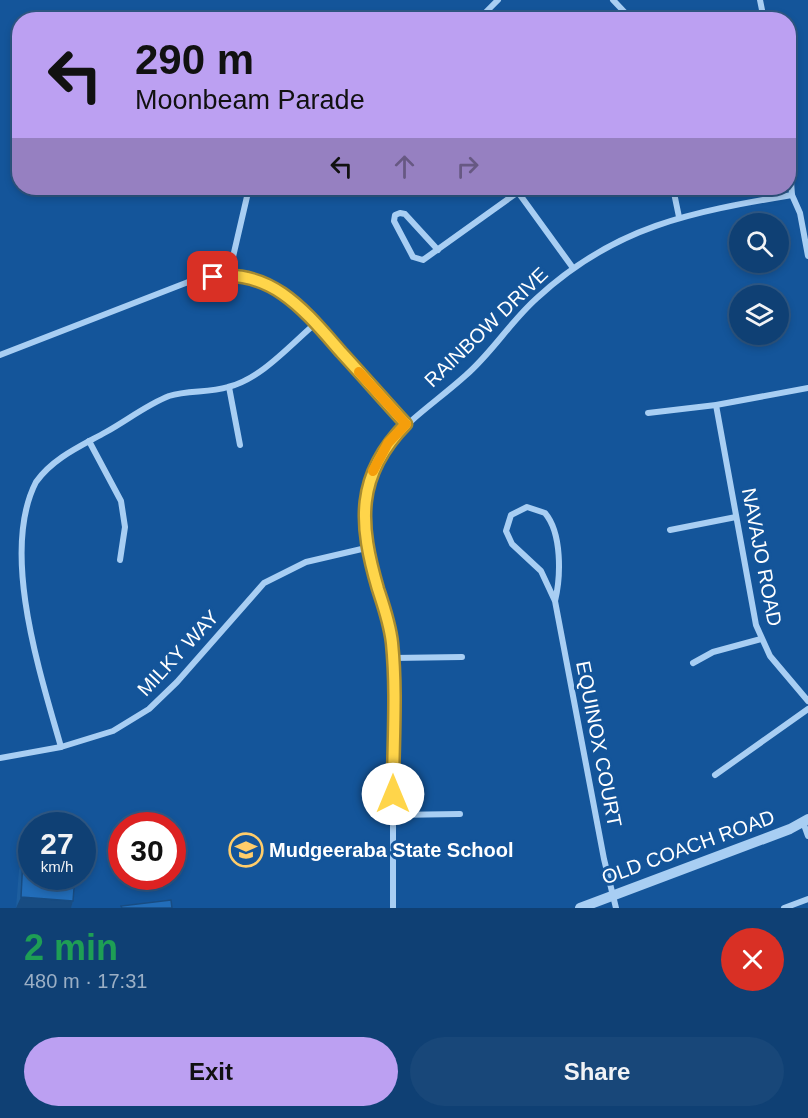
<!DOCTYPE html>
<meta charset="utf-8">
<style>
:root{--surface:#0f4074;--page:#184779;--text:#f1f3f6;--muted:#9bafc5;--line:#2f5986;--accent:#bca0f2}
body{margin:0;font-family:Helvetica,sans-serif;background:var(--page);color:var(--text);height:100vh;display:flex;flex-direction:column;font-size:22px;white-space:nowrap}
*{box-sizing:border-box;margin:0}
p{font-size:20px;color:var(--muted)}
.icon{flex:none;width:33px;height:33px;fill:none;stroke:currentColor;stroke-width:2;stroke-linecap:round;stroke-linejoin:round}
.map{position:relative;height:908px;overflow:hidden}
.details{display:flex;flex-direction:column;background:var(--surface);flex:1}
.details>*{flex:none}
.hud{position:absolute;left:12px;top:12px;width:784px;height:183px;border-radius:24px;box-shadow:0 3px 9px #0003,0 0 0 2px var(--line);background:#bca0f2;color:#111;overflow:hidden}
.tools{position:absolute;left:729px;top:213px;display:grid;gap:12px}
.tools a{display:grid;place-items:center;width:60px;height:60px;border-radius:50%;background:var(--surface);box-shadow:0 3px 9px #0003,0 0 0 2px var(--line);font-size:30px}
.speed{position:absolute;left:18px;top:812px;display:flex;gap:12px;font-size:30px;font-weight:700;text-align:center}
.speed>*{display:grid;place-content:center;width:78px;height:78px;border-radius:50%;background:var(--surface);box-shadow:0 3px 9px #0003,0 0 0 2px var(--line);line-height:1}
.speed small{font-size:15px;font-weight:400}
.speed .limit{border:9px solid #d22;background:#fff;color:#111}
.pin{position:absolute;display:grid;place-items:center;width:51px;height:51px;color:#fff;margin:-26px;border-radius:12px;box-shadow:0 3px 9px #0006}
.me{position:absolute;width:66px;margin:-33px;rotate:0deg;stroke-linejoin:round;filter:drop-shadow(0 0 4px #0008)}
.turn{display:flex;align-items:center;gap:21px;height:126px;padding:0 24px;font-size:27px}
.turn .icon{width:78px;height:78px;stroke-width:2.5}
.turn b{display:block;font-size:42px;line-height:51px}
.lanes{display:flex;align-items:center;height:57px;padding:0 24px;background:#0003;justify-content:center;gap:30px;direction:ltr}
.lanes .off{opacity:.35}
.round{display:grid;place-items:center;flex:none;width:63px;height:63px;border-radius:32px;background:var(--page)}
.summary{display:flex;align-items:center;justify-content:space-between;height:102px;padding:0 24px}
h1{font-size:36px;font-weight:700;line-height:45px;color:#1e9e55}
.action{display:flex;gap:12px;margin-top:auto;padding:12px 24px}
.action a{flex:1;height:69px;border-radius:36px;background:var(--accent);color:#111;font-size:24px;font-weight:700;line-height:69px;text-align:center}
.action a+a{background:var(--page);color:var(--text)}
.map>svg:first-child{display:block}
</style>
<div class="map">
<svg width="808" height="908" viewBox="0 0 808 908">
<rect width="100%" height="100%" fill="#14559a"/>
<g fill="none" stroke-linecap="round" stroke-linejoin="round">
<!-- minor -->
<g stroke="#a8cef3" stroke-width="6">
<polyline points="613,0 632,20"/>
<polyline points="760,0 764,20"/>
<polyline points="478,20 498,0"/>
<polyline points="789,154 792,195 800,213 808,256"/>
<polyline points="515,188 573,268"/>
<polyline points="673,188 679,217"/>
<polyline points="438,250 405,214 400,213 395,215 394,221 413,257 423,260 518,192"/>
<polyline points="229,274 249,188"/>
<path d="M0,355L196,279C217,276 235,274 255,279C301,291 372,387 406,424"/>
<polyline points="229,387 240,445"/>
<polyline points="716,405 756,625 770,656 808,701"/>
<polyline points="648,413 716,405 808,388"/>
<polyline points="89,441 121,501 125,527 120,560"/>
<polyline points="670,530 736,517"/>
<path d="M555,601C561,576 562,533 545,513L527,507L511,515L506,531L512,544L541,571L555,601L604,859L616,908"/>
<polyline points="393,658 462,657"/>
<polyline points="693,663 713,652 761,639"/>
<path d="M61,747C40,673 0,552 36,482C53,458 81,446 106,432C126,421 148,404 169,396C188,390 209,393 228,387C261,379 290,345 316,323"/>
<polyline points="0,758 61,747 113,731 149,709 177,682 264,583 306,562 366,548"/>
<polyline points="715,775 808,709"/>
<polyline points="393,815 460,814"/>
<polyline points="803,822 808,836"/>
<path d="M393,908C393,852 393,795 393,739C393,707 395,674 392,642C387,596 357,553 364,505C375,437 418,418 465,376C492,353 510,322 537,298C615,226 691,212 792,195"/>
<polyline points="784,908 808,899"/>
</g>
<!-- tertiary -->
<polyline stroke="#a8cef3" stroke-width="10" points="580,908 790,829 808,819"/>
</g>
<!-- wall -->
<polygon fill="#1d5e9f" points="23,858 73,901 71,908 16,908 19,870"/>
<!-- shaded-wall -->
<polygon fill="#184c82" points="21,897 73,901 71,908 16,908"/>
<!-- building -->
<g fill="#226db9" stroke="#184c82" stroke-width="1.5">
<polygon points="23,858 32,859 32,876 75,876 73,901 21,897"/>
<polygon points="171,900 172,908 122,908 121,906"/>
</g>
<g fill="none" stroke-linecap="round" stroke-linejoin="round">
<defs>
<path id="route" d="M213,277C272,268 306,312 341,352C363,376 384,400 406,424C355,476 359,524 378,589C384,607 390,624 392,643C397,693 393,744 393,794"/>
</defs>
<!-- route casing -->
<use href="#route" stroke="#a68a30" stroke-width="15"/>
<!-- route -->
<use href="#route" stroke="#ffd54a" stroke-width="10"/>
<!-- slow -->
<polyline stroke="#f59e0b" stroke-width="10" points="359,372 406,424 388,443 373,471"/>
</g>
<!-- icons -->
<defs>
<symbol id="school-ring" viewBox="-11 -11 22 22"><circle r="9.5" fill="#14559a" stroke="#ffcd6a" stroke-width="1.5"/><path d="M0-5L7-2L0 1L-7-2ZM-4 1L0 2.5L4 1V4Q0 6-4 4Z" fill="#ffcd6a"/></symbol>
</defs>
<g fill-rule="evenodd">
<use href="#school-ring" x="227" y="831" width="38" height="38"/>
</g>
<g text-anchor="middle" stroke-width="6" stroke-linejoin="round" paint-order="stroke">
<!-- street labels -->
<g font-size="20" fill="#fff" stroke="#14559a">
<text transform="translate(486 327) rotate(-44)" y="7">RAINBOW DRIVE</text>
<text transform="translate(762 557) rotate(79)" y="7">NAVAJO ROAD</text>
<text transform="translate(178 653) rotate(-47)" y="7">MILKY WAY</text>
<text transform="translate(599 744) rotate(79)" y="7">EQUINOX COURT</text>
<text transform="translate(688 847) rotate(-20)" y="7">OLD COACH ROAD</text>
</g>
<!-- poi labels -->
<g font-size="20" font-weight="bold" fill="#fff" stroke="#14559a" text-anchor="start">
<text x="269" y="857">Mudgeeraba State School</text>
</g>
</g>
</svg>
<div class="tools">
<a><svg class="icon" aria-label="search" viewBox="0 0 24 24"><circle cx="10" cy="10" r="6"/><path d="M15 15l6 6"/></svg></a>
<a><svg class="icon" aria-label="layers" viewBox="0 0 24 24"><path d="M12 4l9 5-9 5-9-5zM3 14l9 5 9-5"/></svg></a>
</div>
<div class="speed"><div>27<small>km/h</small></div><div class="limit">30</div></div>
<div class="pin" style="left:213px;top:277px;background:#d93025"><svg class="icon" aria-label="arrive" viewBox="0 0 24 24"><path d="M6 21V4h12l-3 4 3 4H6"/></svg></div>
<svg class="me" style="left:393px;top:794px" viewBox="-20 -20 40 40"><circle r="19" fill="#fff"/><path d="M0-13L10 11 0 6-10 11z" fill="#ffd54a"/></svg>
<div class="hud">
<div class="turn"><svg class="icon" aria-label="left" viewBox="0 0 24 24"><path d="M17 20v-9H6M10 6l-5 5 5 5"/></svg><div><b>290 m</b>Moonbeam Parade</div></div>
<div class="lanes"><svg class="icon" aria-label="left" viewBox="0 0 24 24"><path d="M17 20v-9H6M10 6l-5 5 5 5"/></svg><svg class="icon off" aria-label="ahead" viewBox="0 0 24 24"><path d="M12 20V5M6 11l6-6 6 6"/></svg><svg class="icon off" aria-label="right" viewBox="0 0 24 24"><path d="M7 20v-9h11M14 6l5 5-5 5"/></svg></div>
</div>
</div>
<section class="details">
<div class="summary"><div><h1>2 min</h1><p>480 m · 17:31</p></div><a class="round" style="background:#d93025;color:#fff"><svg class="icon" aria-label="close" viewBox="0 0 24 24"><path d="M6 6l12 12M18 6L6 18"/></svg></a></div>
<div class="action"><a>Exit</a><a>Share</a></div>
</section>
